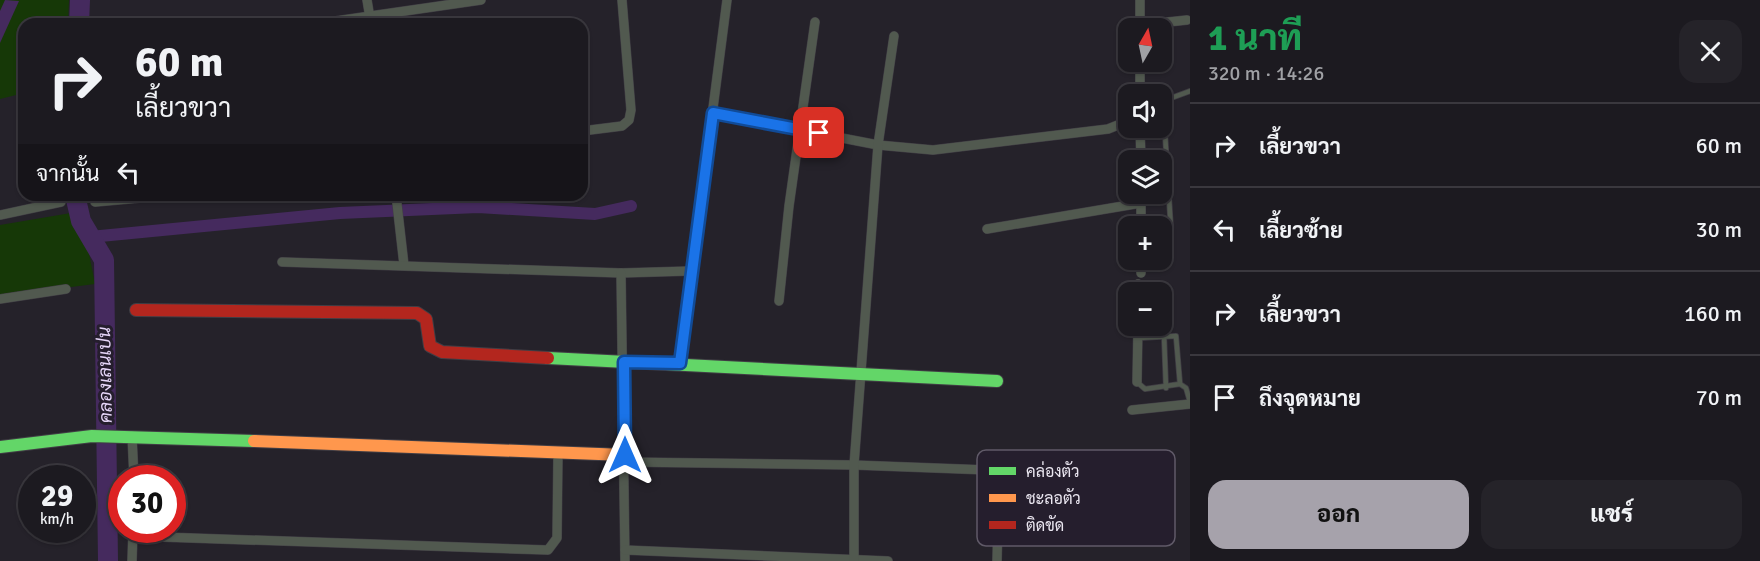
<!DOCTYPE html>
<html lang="th">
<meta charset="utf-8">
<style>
:root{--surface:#1c1a20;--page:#252329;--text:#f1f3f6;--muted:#a0a1a5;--line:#3a383e;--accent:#a6a2ab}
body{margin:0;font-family:Signika,Sarabun,sans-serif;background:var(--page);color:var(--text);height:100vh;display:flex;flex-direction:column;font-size:22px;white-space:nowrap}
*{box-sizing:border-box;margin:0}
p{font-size:20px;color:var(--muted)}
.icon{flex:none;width:33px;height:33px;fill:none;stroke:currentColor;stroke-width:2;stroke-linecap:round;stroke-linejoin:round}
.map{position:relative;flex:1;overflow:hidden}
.sheet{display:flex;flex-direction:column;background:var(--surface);width:570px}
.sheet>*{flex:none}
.banner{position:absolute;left:18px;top:18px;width:570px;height:183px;border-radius:18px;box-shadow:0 2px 4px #0004,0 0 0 2px var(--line);background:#1c1a20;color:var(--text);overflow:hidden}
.needle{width:39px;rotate:9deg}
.controls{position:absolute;left:1118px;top:18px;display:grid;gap:12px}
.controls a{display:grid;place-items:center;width:54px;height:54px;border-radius:12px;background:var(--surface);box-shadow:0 2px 4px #0004,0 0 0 2px var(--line);font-size:30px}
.speed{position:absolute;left:18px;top:465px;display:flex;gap:12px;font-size:30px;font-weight:700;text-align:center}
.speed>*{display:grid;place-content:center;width:78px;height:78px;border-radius:50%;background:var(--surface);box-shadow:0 2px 4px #0004,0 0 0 2px var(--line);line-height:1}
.speed small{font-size:15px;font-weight:400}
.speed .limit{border:9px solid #d22;background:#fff;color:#111}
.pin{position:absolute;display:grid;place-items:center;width:51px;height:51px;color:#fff;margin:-26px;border-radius:12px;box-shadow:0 3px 9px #0006}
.me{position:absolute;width:66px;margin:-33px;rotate:0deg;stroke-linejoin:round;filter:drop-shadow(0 0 4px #0008)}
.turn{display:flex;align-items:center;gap:21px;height:126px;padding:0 18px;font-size:27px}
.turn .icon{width:78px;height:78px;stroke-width:2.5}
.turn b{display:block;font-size:42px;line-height:51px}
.then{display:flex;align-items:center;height:57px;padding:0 18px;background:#0003;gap:12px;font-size:22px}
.round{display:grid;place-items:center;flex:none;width:63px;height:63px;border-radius:18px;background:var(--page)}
.overview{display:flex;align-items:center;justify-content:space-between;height:102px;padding:0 18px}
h1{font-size:36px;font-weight:800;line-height:45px;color:#1e9e55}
.action{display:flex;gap:12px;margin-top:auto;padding:12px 18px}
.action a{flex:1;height:69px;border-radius:18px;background:var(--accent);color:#111;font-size:24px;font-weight:800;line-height:69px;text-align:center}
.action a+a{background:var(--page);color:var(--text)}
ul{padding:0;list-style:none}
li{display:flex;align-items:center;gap:18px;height:84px;padding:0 18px;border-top:2px solid var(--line)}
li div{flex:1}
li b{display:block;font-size:22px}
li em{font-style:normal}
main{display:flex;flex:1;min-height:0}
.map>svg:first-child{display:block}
</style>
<main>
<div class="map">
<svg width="1190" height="561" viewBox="0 0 1190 561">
<rect width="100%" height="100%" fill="#25222a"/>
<!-- green -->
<g fill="#163807">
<polygon points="0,0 69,0 68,24 24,24 24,93 0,99"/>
<polygon points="71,213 88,248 95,284 0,296 0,225"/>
</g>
<!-- water -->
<polygon fill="#452a5e" points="5,0 19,1 0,43 0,11"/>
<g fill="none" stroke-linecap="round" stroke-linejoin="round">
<!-- canal -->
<polyline stroke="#452a5e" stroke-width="12" points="90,237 340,213 478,207 595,214 631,206"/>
<!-- river -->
<g stroke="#452a5e" stroke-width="20">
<polyline points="79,24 80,0"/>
<polyline points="75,195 81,221 104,260 108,561"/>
</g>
<defs>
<g id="lane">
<polyline points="1171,230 1163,101 1190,91"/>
<polyline points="1164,335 1166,388"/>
<polyline points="1137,382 1145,389 1180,384 1176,336 1138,338"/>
<polyline points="1180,384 1186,388 1190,402"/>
</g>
<g id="street">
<polyline points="367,0 371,24"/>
<polyline points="315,24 481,0"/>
<polyline points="1140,25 1187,20"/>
<polyline points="1140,28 1140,0"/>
<polyline points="1140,94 1140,62"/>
<polyline points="713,113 878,145 933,150 1108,129 1128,121"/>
<polyline points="1140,128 1141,160"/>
<polyline points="582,131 622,126 629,120 631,110 622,0"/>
<polyline points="1141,194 1141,226"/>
<polyline points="396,195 404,265"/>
<polyline points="95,202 173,195"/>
<polyline points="0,215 61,202"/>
<polyline points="987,229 1141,203"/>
<polyline points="1141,260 1141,273"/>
<polyline points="282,262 621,273 690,271"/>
<polyline points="621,273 625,561"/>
<polyline points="1138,292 1138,284"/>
<polyline points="0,299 66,289"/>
<polyline points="779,301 789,206 815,22"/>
<polyline points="680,363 727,0"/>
<polyline points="1137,382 1138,326"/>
<polyline points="1132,410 1190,404"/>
<polyline points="132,436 134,478"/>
<polyline points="624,462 854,465 988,470 995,474 999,482 997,561"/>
<polyline points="998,505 1129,504"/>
<polyline points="133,536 548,550 557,538 558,454"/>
<polyline points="625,550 888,561"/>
<polyline points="132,561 133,530"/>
<polyline points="854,561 854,465 878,145 894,36"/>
</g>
<g id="fast">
<polyline points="548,358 997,381"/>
<polyline points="0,447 92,436 254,441"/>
</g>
<polyline id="slow" points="254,441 625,455"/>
<polyline id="jam" points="136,310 417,313 426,319 430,346 442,352 548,358"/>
</defs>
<!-- lane casing -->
<use href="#lane" stroke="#413e45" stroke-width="6"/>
<!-- street casing -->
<use href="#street" stroke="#413e45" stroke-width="10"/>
<!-- fast casing -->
<use href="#fast" stroke="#413e45" stroke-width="14"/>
<!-- slow casing -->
<use href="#slow" stroke="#413e45" stroke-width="14"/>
<!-- jam casing -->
<use href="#jam" stroke="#413e45" stroke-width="14"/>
<!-- lane -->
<use href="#lane" stroke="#51594f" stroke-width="4.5"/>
<!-- street -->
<use href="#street" stroke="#51594f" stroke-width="9"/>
<!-- fast -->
<use href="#fast" stroke="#63d668" stroke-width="12"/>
<!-- slow -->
<use href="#slow" stroke="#ff974d" stroke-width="12"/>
<!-- jam -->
<use href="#jam" stroke="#b3261e" stroke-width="12"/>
</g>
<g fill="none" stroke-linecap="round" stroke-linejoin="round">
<defs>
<polyline id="route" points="625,455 624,362 680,363 713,113 819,133"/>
</defs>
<!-- route casing -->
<use href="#route" stroke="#114b97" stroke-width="15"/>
<!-- route -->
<use href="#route" stroke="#1a73e8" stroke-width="10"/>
</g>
<g text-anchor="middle" stroke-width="6" stroke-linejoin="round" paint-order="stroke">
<!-- water labels -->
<g font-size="18" font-style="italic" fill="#e6d6f9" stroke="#251e2d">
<text transform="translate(105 375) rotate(-91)" y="6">คลองเลนเปน</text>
</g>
</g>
<!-- legend -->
<rect x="977" y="450" width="198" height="96" rx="9" fill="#251e2d" stroke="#605a68" stroke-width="1.5"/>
<rect x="989" y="467" width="27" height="8" fill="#63d668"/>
<rect x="989" y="494" width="27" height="8" fill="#ff974d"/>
<rect x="989" y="521" width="27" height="8" fill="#b3261e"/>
<g font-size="16" fill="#ebe7f1">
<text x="1026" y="477">คล่องตัว</text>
<text x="1026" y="504">ชะลอตัว</text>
<text x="1026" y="531">ติดขัด</text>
</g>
</svg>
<div class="controls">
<a><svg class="needle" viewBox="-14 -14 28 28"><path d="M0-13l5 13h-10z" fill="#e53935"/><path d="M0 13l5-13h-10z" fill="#a0a1a5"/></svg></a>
<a><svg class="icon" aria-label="sound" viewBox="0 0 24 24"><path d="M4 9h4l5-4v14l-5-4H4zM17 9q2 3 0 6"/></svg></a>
<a><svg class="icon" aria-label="layers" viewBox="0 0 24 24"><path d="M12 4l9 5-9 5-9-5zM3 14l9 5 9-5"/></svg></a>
<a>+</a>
<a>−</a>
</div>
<div class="speed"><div>29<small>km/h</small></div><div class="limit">30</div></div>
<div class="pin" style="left:819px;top:133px;background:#d93025"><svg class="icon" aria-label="arrive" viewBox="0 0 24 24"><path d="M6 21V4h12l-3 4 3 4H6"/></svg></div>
<svg class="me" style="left:625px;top:455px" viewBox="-20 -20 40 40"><path d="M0-17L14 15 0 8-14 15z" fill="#1a73e8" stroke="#fff" stroke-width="4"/></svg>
<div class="banner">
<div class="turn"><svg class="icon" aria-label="right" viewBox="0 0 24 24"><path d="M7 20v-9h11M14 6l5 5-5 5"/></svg><div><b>60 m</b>เลี้ยวขวา</div></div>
<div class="then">จากนั้น<svg class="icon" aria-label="left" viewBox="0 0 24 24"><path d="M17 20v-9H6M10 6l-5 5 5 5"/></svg></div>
</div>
</div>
<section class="sheet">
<div class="overview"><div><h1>1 นาที</h1><p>320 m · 14:26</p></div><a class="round"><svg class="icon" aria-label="close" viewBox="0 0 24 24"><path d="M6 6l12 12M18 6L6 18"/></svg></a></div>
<ul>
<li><svg class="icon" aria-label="right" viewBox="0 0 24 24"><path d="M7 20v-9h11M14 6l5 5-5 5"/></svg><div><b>เลี้ยวขวา</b></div><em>60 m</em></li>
<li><svg class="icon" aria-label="left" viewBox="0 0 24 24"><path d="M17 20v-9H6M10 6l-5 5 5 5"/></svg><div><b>เลี้ยวซ้าย</b></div><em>30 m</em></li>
<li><svg class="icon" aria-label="right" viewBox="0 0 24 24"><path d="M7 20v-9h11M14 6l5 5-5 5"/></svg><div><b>เลี้ยวขวา</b></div><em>160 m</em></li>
<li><svg class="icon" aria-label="arrive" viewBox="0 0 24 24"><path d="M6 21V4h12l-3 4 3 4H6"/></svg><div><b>ถึงจุดหมาย</b></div><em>70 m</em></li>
</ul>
<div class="action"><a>ออก</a><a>แชร์</a></div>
</section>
</main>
